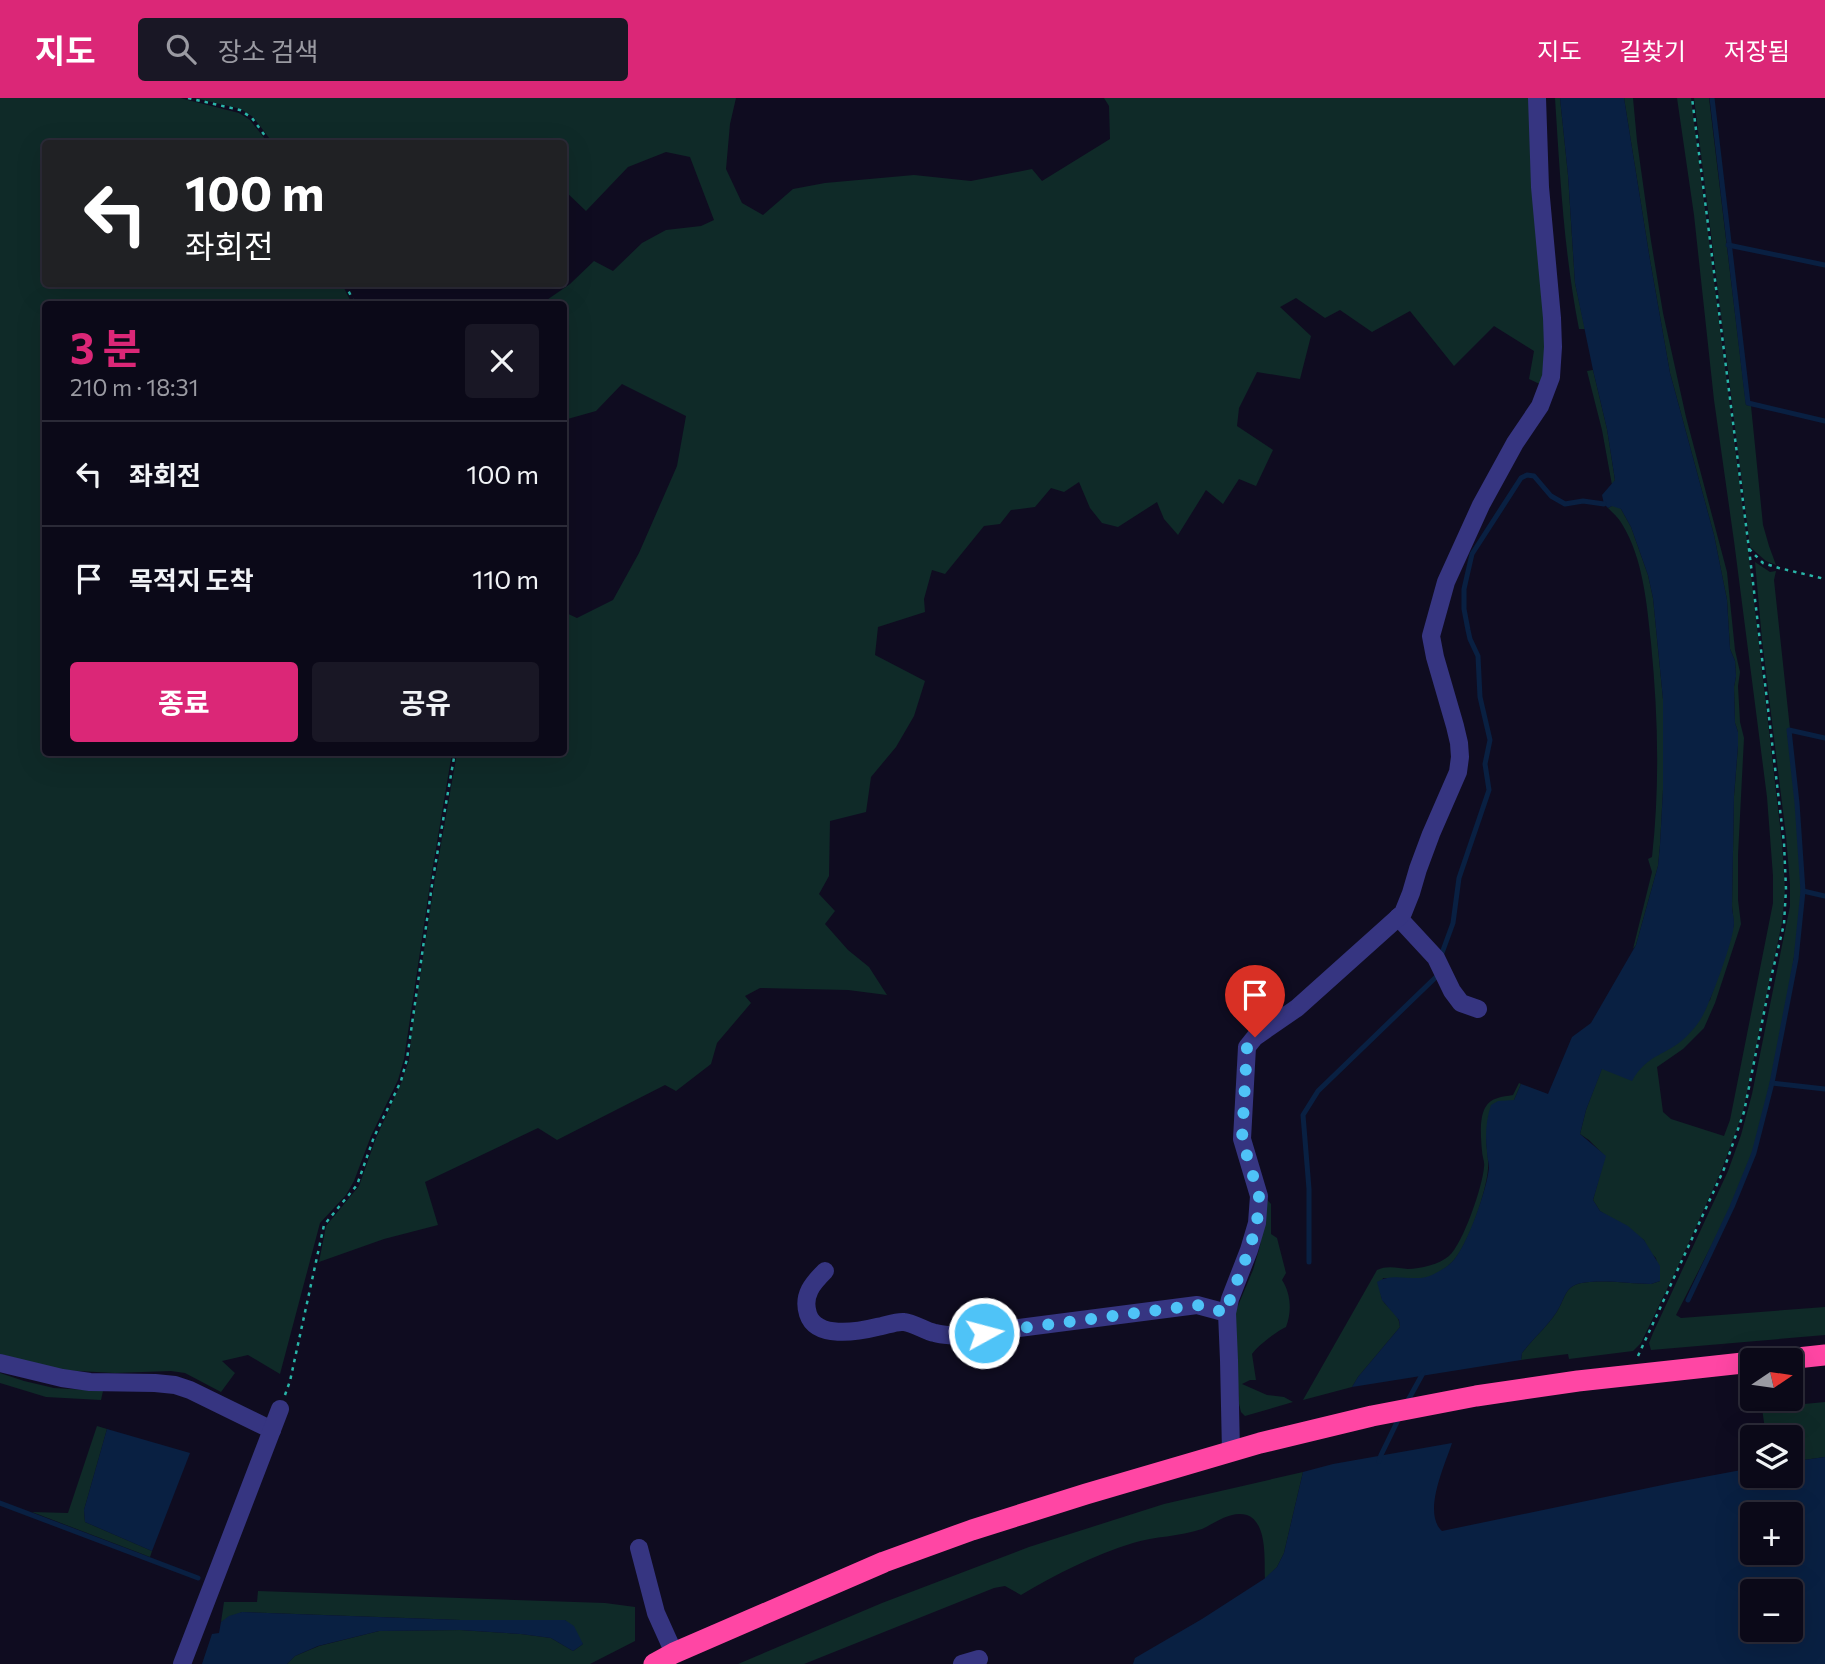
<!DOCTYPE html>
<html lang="ko">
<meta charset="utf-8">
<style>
:root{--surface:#0b0918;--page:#191725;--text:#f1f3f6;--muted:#9a9aa2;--line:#2b2a37;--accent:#db2777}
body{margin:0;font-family:Commissioner,"Noto Sans KR",sans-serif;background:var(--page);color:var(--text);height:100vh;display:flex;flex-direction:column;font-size:26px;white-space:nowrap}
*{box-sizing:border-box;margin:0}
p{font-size:23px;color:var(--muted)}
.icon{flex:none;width:38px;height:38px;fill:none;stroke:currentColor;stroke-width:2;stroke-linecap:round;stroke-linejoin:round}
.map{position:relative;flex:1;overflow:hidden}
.panel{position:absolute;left:42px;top:203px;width:525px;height:455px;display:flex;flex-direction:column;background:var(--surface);border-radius:7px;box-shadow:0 7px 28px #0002,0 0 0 2px var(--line)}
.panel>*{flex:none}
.guide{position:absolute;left:42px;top:42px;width:525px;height:147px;border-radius:7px;box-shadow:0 7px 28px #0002,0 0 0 2px var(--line);background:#202124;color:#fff;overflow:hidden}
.needle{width:46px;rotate:77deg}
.controls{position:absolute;left:1740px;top:1250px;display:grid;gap:14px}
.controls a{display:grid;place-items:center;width:63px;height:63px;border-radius:7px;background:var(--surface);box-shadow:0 7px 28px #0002,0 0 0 2px var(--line);font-size:35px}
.pin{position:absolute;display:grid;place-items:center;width:60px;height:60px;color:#fff;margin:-72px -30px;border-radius:50% 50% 50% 0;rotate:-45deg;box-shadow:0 0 7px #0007}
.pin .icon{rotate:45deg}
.me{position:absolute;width:77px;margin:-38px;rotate:83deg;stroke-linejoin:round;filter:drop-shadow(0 0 5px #0008)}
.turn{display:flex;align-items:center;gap:24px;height:147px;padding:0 28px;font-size:32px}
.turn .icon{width:91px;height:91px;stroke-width:2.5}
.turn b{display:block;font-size:49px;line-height:60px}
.round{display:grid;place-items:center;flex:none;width:74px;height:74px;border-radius:7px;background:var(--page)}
.overview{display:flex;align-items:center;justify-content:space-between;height:119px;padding:0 28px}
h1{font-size:42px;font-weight:700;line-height:52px;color:var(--accent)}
.action{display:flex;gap:14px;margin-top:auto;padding:14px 28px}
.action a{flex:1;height:80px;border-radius:7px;background:var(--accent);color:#fff;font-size:28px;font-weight:700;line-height:80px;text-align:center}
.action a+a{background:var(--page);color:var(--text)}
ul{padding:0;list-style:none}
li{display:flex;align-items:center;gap:21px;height:105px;padding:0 28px;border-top:2px solid var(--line)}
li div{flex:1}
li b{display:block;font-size:26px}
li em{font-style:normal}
header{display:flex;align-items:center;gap:42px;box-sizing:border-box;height:98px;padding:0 35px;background:var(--accent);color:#fff}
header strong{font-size:33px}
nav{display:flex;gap:38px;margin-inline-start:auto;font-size:24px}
.search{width:490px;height:63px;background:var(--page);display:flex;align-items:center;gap:18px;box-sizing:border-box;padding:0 24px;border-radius:7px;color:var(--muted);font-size:26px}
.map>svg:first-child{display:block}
</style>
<header>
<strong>지도</strong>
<div class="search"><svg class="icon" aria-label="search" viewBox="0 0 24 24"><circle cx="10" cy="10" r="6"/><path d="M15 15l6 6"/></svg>장소 검색</div>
<nav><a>지도</a><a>길찾기</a><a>저장됨</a></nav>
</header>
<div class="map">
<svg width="1825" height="1566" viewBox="0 0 1825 1566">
<rect width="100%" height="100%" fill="#0f0c20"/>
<!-- green -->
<g fill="#0f2a28">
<polygon points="0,0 180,0 239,15 250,22 268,45 46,46 46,186 342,186 352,206 46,206 46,654 452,655 431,780 404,961 398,982 371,1038 354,1083 346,1097 320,1125 280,1276 248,1257 222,1263 235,1275 221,1294 185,1275 171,1273 115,1275 59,1272 0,1256"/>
<polygon points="195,0 736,0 730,26 726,71 742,105 763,117 793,91 825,85 914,77 971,83 1032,71 1042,83 1110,41 1109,8 1104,0 1534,0 1549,221 1544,288 1529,281 1534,253 1494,228 1454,268 1410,213 1372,234 1340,212 1325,220 1296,200 1280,209 1311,238 1300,281 1257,274 1239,310 1237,328 1273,352 1256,388 1239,381 1223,406 1206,392 1178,437 1164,421 1157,404 1118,429 1102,425 1090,410 1079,384 1064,394 1051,390 1035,409 1011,412 1000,426 984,428 945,476 932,472 924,501 925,514 878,529 875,557 925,583 914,618 896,649 871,679 866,714 830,723 829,778 819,796 835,813 825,826 848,852 869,869 887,897 848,892 760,890 745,898 751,905 717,945 711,966 676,993 665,987 557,1042 538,1030 425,1084 438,1127 384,1141 319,1164 326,1128 359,1088 376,1040 402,983 409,962 412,931 435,780 457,655 564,654 564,514 577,520 613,502 639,455 677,368 686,318 622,286 596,313 564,322 564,206 541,206 570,186 594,163 613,173 642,145 666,132 701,128 714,122 690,59 666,54 628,69 586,113 564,92 564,46 273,45 253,19 241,11"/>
<path d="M1555,0H1560L1568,77L1575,185L1585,231H1579C1564,155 1560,77 1555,0Z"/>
<path d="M1624,0H1633L1637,43L1651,143L1663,215L1686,319L1727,474L1735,552L1740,574L1738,588L1740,624L1744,640L1738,757V802L1741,826L1715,905L1704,930L1683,951L1657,969L1663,1014L1671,1021L1724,1038L1730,1022L1773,805V778L1767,699L1734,443L1714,302L1694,117L1677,0H1691L1748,451L1782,745L1785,791L1782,825L1770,880L1743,1014L1722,1071L1680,1164L1641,1245L1633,1253L1569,1261L1568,1256L1521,1262L1522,1255C1534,1239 1551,1226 1560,1208C1564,1200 1566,1191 1575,1187C1592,1180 1631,1186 1651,1186L1660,1183L1656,1160L1649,1153L1644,1142L1600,1113L1593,1102L1605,1058L1589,1042L1580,1036L1586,1012L1602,970L1639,971L1710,902L1734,827L1732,808L1734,698L1738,648V634L1735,625L1734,589L1736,578L1735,563L1730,551L1727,502L1714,437L1670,275L1650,162Z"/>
<polygon points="1694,0 1709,0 1746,307 1751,308 1763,427 1769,448 1776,467 1766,463 1750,449"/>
<polygon points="1593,272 1607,331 1615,382 1612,387 1602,332 1587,273"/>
<path d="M1612,408H1617L1621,411L1631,429L1648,477L1653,500L1663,601V692L1660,747L1658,768L1636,847L1633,851L1652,774L1648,761L1652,759C1660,687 1658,616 1651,545C1647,506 1643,460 1622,426C1618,419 1613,415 1608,410Z"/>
<polygon points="1755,464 1770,474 1776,473 1774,482 1790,631 1787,632 1796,705 1802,793 1800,822 1785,915 1770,985 1753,1055 1731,1109 1676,1217 1681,1220 1825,1209 1825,1237 1651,1252 1649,1245 1653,1235 1728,1073 1741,1037 1752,996 1790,808 1790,787 1786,738 1762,542"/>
<path d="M1519,985L1521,986L1514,1002L1486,1039C1486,1049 1489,1061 1488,1071C1486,1095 1469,1144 1454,1162C1449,1168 1439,1175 1432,1178C1419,1184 1398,1180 1383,1180C1373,1213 1398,1205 1400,1229L1358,1279L1352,1289L1303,1302L1377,1172C1387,1167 1398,1170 1408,1171C1420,1171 1440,1166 1449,1158C1463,1146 1483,1087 1484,1069C1485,1064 1482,1058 1482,1053C1481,1041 1479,1021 1485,1010C1491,999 1502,999 1513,997Z"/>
<path d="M1263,1097L1271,1106V1136L1277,1140L1286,1175L1282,1182C1291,1196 1292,1213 1286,1229C1277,1233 1257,1248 1252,1256L1256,1282H1250L1242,1286L1267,1297L1284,1299L1293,1304L1245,1318L1241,1314L1239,1306L1234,1217L1253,1172L1260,1148L1266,1111Z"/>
<polygon points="0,1275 24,1283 54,1290 103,1293 101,1302 46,1299 0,1285"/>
<polygon points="1825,1304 1825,1359 1790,1364 1790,1339 1766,1339 1762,1310"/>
<polygon points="97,1328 107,1331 84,1412 85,1424 152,1453 150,1459 32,1414 68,1415"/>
<path d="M1303,1374L1284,1455L1277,1469L1265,1481C1264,1463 1268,1425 1247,1417C1231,1412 1215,1425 1202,1431C1179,1439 1155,1438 1133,1445C1094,1457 1056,1476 1021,1497L1005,1488L994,1490L804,1566H738L882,1505L1029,1449L1164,1406Z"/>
<polygon points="258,1493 605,1505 635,1509 635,1543 590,1566 287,1566 295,1558 319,1548 379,1533 460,1532 521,1536 551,1540 573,1553 583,1546 565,1522 460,1522 242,1514 221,1524 224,1504 257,1504"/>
</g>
<!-- water -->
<g fill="#092042" fill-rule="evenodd">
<path d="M1560,0H1624L1650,162L1670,275L1714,437L1727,502L1730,551L1735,563L1736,578L1734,589L1735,625L1738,634V648L1734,698L1732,808C1732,814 1734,819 1734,825C1734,841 1711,902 1703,917C1699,925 1692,933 1686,939C1666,958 1648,955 1632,983L1602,971L1586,1012L1580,1036L1606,1058L1593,1102L1600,1113L1628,1128L1644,1142L1660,1168V1183L1651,1186C1631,1186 1592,1180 1575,1187C1566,1191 1564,1200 1560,1208C1551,1226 1534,1239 1522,1255L1521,1262L1352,1289L1358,1279L1400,1229L1399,1222L1382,1202L1377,1184C1394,1173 1417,1186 1434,1176C1440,1173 1447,1169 1452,1164C1467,1149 1487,1091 1489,1070C1489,1065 1487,1059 1487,1054C1485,1037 1486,1022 1491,1007L1498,1003L1514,1002L1521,986L1548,996L1572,939L1591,925L1636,847L1658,768L1660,747L1663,692V601L1653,500L1648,477L1631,429L1621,411L1612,408L1608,410L1604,406L1602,397L1615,382L1607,331L1593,272L1575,185L1568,77Z"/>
<polygon points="107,1331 190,1355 152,1453 85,1424 84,1412"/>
<path d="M1452,1345C1445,1367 1422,1415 1442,1433L1672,1385L1752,1370V1377H1790V1364L1825,1359V1566H1133L1135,1560L1202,1521L1264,1481L1277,1469L1284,1455L1303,1374L1333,1366ZM1752,1416H1790V1454H1752ZM1752,1493H1790V1531H1752Z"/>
<polygon points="242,1514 460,1522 565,1522 574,1528 583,1546 573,1553 551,1540 521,1536 460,1532 379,1533 318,1548 295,1558 287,1566 202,1566 212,1536 219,1535 221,1524 229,1518"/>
</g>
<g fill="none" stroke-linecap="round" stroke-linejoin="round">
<!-- stream -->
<g stroke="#092042" stroke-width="5">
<polyline points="1712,0 1748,305 1825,323"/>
<polyline points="1728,147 1825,167"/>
<polyline points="1803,793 1825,798"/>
<polyline points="1442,855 1453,825 1459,780 1489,692 1485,666 1490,642 1480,599 1478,558 1470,541 1468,532 1464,511 1464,491 1472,456 1521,380 1527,377 1534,378 1551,398 1565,406 1583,403 1604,406"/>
<polyline points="1772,985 1825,991"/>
<polyline points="1309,1164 1309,1091 1303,1017 1318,993 1437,878"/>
<polyline points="1688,1202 1732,1109 1754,1055 1772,985 1796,861 1803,793 1797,705 1789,632 1825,640"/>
<polyline points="1406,1306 1423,1275"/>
<polyline points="1379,1363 1381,1357 1400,1318"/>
<polyline points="0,1405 198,1480"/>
</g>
<!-- path -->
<g stroke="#29b5a8" stroke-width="2.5" stroke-dasharray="3.5 5" stroke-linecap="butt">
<polyline points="188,0 240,12 252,20 271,46"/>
<polyline points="345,186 355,206"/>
<polyline points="1749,451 1763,465 1779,470 1825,481"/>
<polyline points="1638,1258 1724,1071 1744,1014 1771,880 1784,826 1786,791 1784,745 1749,451 1692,0"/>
<polyline points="285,1297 290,1283 324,1127 357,1087 374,1039 401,983 407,961 433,780 455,654"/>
</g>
<!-- minor -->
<g stroke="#363581" stroke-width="18">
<polyline points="1398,819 1436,860 1452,893 1461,905 1478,911"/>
<path d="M825,1173C813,1185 802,1197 808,1216C816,1241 857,1234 877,1229C885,1228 896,1223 904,1224C914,1225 925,1233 935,1235C942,1237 950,1237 957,1238L1197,1207L1227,1215"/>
<polyline points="0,1265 62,1280 90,1284 155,1285 175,1287 190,1292 272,1332"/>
<polyline points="1231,1354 1229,1262 1227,1215 1230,1201 1249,1152 1257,1125 1259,1098 1242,1041 1247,949 1255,939 1297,910 1403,815 1411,795 1418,771 1431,736 1458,674 1460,659 1459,645 1455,628 1435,559 1431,538 1446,484 1481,407 1515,345 1540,308 1551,279 1553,249 1552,220 1540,89 1537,0"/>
<polyline points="639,1450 656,1515 674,1555"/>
<polyline points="182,1566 280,1311"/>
<polyline points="962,1566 979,1561"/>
</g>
<!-- highway -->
<g stroke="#ff46a4" stroke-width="21">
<polyline points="1778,1262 1825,1257"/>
<polyline points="654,1566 674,1555 884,1464 972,1432 1086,1396 1260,1345 1372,1318 1476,1298 1578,1283 1752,1264"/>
</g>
</g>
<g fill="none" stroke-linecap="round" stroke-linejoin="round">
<!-- route -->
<polyline stroke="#4fc3f7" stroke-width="12" stroke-dasharray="0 21.6" points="984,1235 1197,1207 1227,1215 1230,1201 1249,1152 1257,1125 1259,1098 1242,1041 1247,949 1255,939"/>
</g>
</svg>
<div class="controls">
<a><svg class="needle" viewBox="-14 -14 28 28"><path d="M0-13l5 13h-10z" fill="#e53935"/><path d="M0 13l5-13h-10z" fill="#9a9aa2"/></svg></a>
<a><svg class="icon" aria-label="layers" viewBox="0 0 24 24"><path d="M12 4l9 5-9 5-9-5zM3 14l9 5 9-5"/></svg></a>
<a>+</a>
<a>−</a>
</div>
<div class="pin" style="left:1255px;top:939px;background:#d93025"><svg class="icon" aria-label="arrive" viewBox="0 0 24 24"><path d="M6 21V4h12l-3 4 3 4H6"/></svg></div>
<svg class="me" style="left:984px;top:1235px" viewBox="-20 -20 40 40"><circle r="17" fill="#4fc3f7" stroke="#fff" stroke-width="3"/><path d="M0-11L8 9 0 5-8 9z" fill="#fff"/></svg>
<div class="guide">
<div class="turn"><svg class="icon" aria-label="left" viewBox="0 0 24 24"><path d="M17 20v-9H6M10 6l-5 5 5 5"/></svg><div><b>100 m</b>좌회전</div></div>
</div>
<section class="panel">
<div class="overview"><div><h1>3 분</h1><p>210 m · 18:31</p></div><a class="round"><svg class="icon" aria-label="close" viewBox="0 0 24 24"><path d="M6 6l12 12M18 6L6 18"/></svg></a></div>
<ul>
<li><svg class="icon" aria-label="left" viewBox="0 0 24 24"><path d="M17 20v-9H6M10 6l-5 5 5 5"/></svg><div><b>좌회전</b></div><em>100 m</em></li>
<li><svg class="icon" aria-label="arrive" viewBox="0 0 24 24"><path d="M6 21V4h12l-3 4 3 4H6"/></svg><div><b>목적지 도착</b></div><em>110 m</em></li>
</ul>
<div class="action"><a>종료</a><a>공유</a></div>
</section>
</div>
